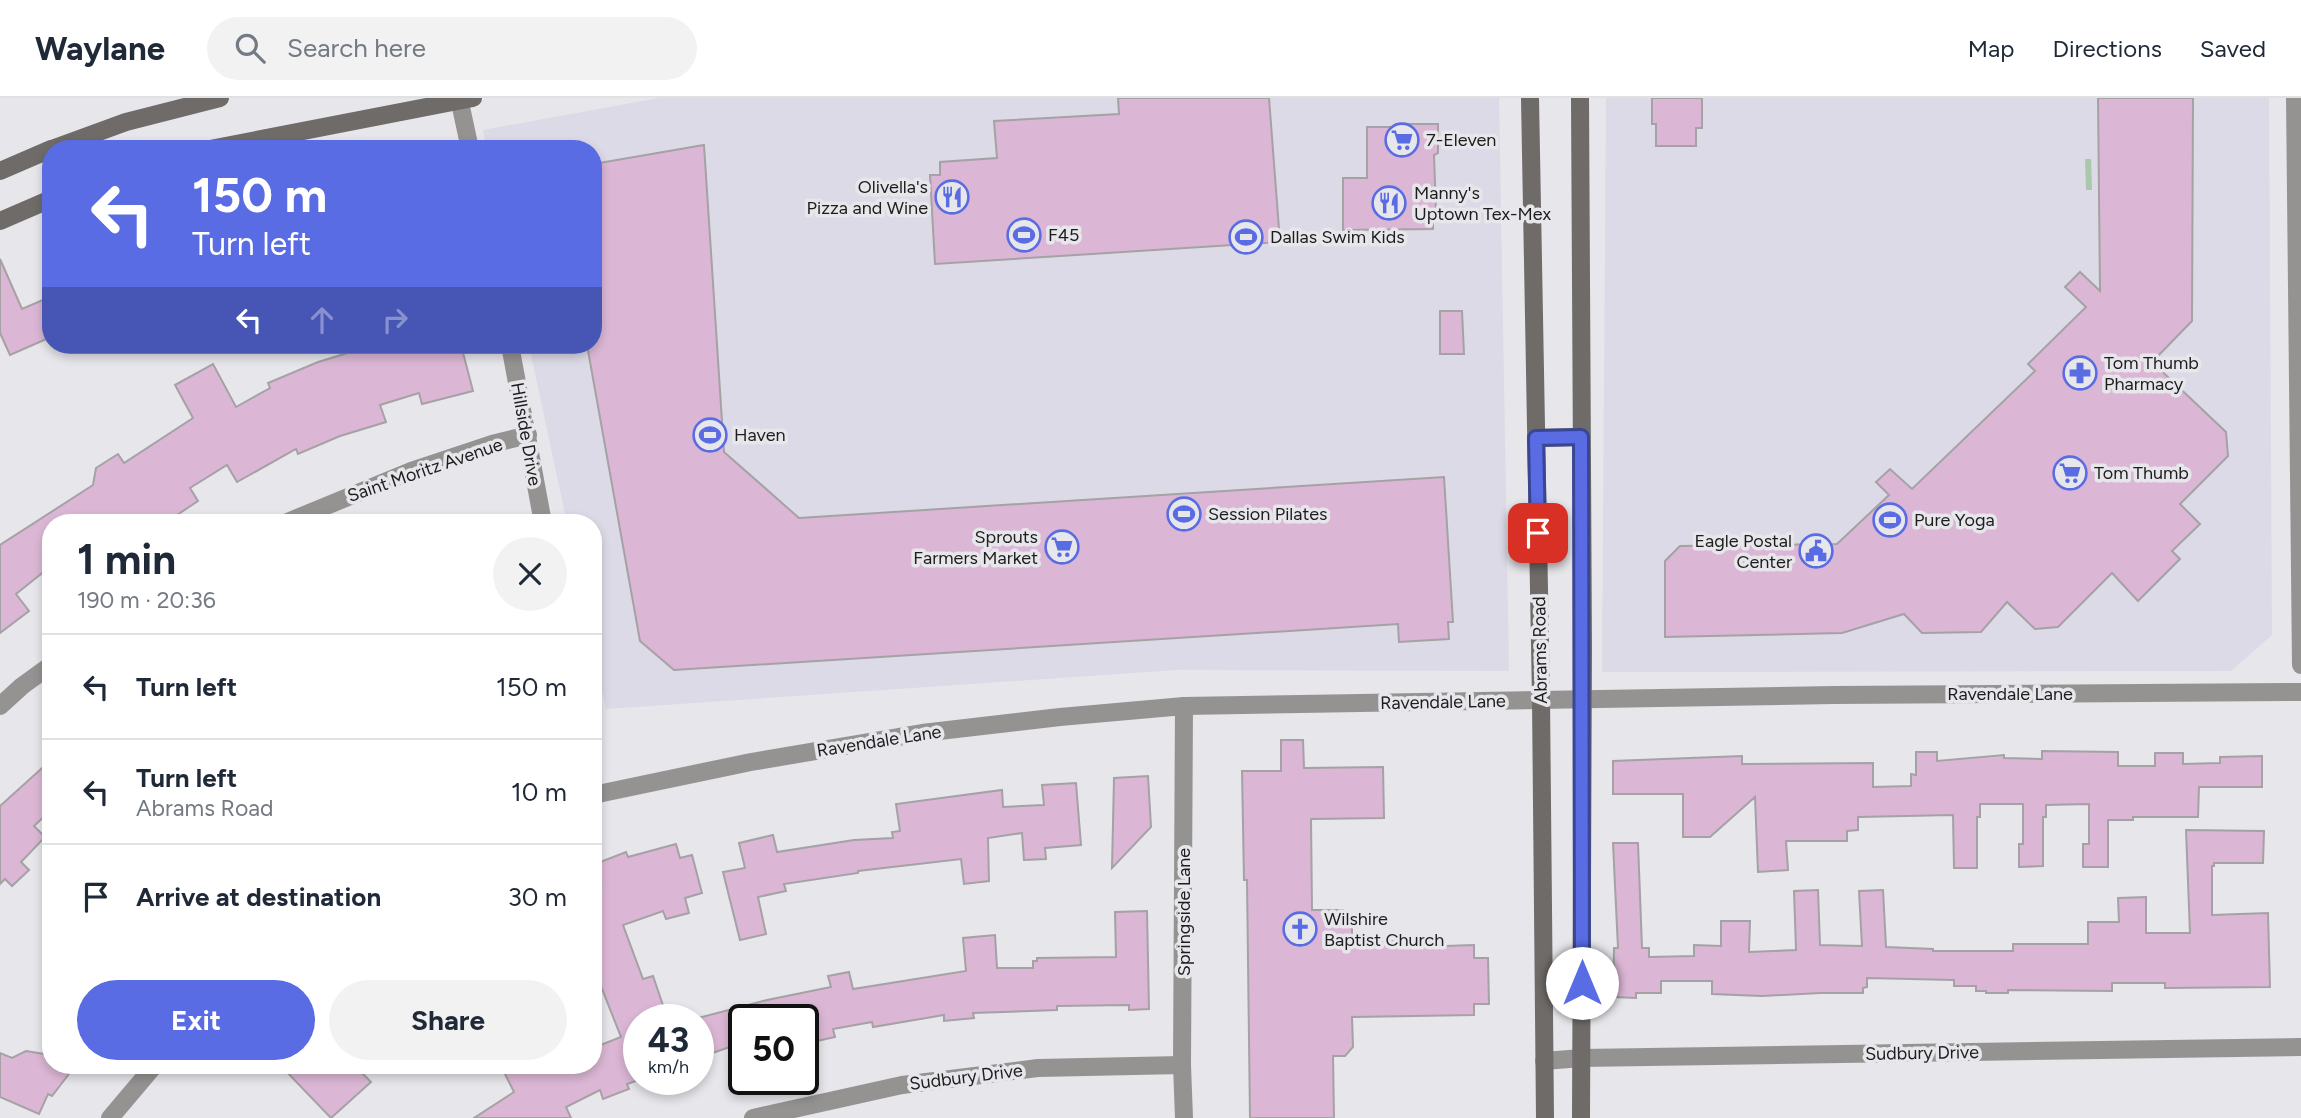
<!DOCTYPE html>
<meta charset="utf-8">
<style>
:root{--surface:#fff;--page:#f2f2f3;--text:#1f2937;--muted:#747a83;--line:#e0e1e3;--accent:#596ce3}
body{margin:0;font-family:Figtree,sans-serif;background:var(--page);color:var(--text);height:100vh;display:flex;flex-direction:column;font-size:26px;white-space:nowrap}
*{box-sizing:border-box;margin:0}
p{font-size:23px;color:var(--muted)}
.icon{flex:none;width:38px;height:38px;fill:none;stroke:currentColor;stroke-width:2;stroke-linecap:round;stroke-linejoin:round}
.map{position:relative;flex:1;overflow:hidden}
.sheet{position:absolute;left:42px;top:416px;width:560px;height:560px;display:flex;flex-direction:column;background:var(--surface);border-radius:28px;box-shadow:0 4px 10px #0003}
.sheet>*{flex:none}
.hud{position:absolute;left:42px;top:42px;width:560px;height:214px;border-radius:28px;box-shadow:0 4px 10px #0003;background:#596ce3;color:#fff;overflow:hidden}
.speed{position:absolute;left:623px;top:906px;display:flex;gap:14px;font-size:35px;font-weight:700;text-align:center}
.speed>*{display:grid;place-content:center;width:91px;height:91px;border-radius:50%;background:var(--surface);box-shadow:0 4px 10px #0003;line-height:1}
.speed small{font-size:18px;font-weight:400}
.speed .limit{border:4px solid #111;border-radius:10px;background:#fff;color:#111}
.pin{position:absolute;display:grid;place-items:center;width:60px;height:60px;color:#fff;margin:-30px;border-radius:14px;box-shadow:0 4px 10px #0006}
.me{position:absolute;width:77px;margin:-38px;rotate:0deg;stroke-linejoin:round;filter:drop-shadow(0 0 5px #0008)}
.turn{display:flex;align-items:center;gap:24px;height:147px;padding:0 35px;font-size:32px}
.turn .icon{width:91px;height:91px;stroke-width:2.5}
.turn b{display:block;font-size:49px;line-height:60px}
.lanes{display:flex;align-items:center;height:66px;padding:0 35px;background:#0003;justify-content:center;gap:35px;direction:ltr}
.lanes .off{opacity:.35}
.round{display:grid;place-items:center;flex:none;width:74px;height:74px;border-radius:37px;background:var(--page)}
.head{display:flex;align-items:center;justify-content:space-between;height:119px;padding:0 35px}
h1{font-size:42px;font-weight:700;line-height:52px}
.primary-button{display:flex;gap:14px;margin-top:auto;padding:14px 35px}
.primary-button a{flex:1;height:80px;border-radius:42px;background:var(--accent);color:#fff;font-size:28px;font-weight:700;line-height:80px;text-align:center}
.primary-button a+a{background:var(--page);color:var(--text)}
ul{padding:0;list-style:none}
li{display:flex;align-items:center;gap:21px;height:105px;padding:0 35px;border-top:2px solid var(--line)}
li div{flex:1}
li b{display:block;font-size:26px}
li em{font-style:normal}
header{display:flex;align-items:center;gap:42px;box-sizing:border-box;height:98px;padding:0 35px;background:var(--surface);border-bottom:2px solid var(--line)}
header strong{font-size:33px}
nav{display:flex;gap:38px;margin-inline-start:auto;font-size:24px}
.search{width:490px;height:63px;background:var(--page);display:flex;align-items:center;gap:18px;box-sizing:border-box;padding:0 24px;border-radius:38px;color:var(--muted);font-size:26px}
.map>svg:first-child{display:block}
</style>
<header>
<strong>Waylane</strong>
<div class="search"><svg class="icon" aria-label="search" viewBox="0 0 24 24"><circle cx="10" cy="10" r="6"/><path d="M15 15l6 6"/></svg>Search here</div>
<nav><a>Map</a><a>Directions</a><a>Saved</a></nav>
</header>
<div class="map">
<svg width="2301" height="1020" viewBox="0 0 2301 1020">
<rect width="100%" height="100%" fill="#e6e6eb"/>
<!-- built -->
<g fill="#dbdae6">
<polygon points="659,0 1499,0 1509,573 1176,572 606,611 593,550 593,425 567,425 529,247 593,247 593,51 487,51 483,32"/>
<polygon points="1606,0 2269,0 2272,537 2231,573 1602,574"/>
</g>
<!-- green -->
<polygon fill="#a9c8ac" points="2085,61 2091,61 2092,92 2086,92"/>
<!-- building -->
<g fill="#dbb7d5" stroke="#a5a1a4" stroke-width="2">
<polygon points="1118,0 1269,0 1280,144 935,166 930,77 940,77 940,64 997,60 994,23 1119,16"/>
<polygon points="1652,0 1702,0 1702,30 1696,30 1696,48 1656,48 1656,26 1652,26"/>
<polygon points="2098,0 2193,0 2192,223 2152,264 2226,334 2228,358 2180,406 2200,426 2172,453 2180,461 2138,503 2112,475 2058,529 2035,531 2007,504 1981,534 1922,535 1904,516 1842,535 1665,539 1665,463 1680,448 1837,446 1889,397 1876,384 1890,371 1912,391 2035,273 2028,266 2086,209 2065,189 2080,174 2100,193"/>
<polygon points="1396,26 1438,26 1438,55 1434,57 1436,115 1433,115 1433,131 1343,132 1343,80 1367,80 1367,29 1392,29"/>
<polygon points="704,47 724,354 799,420 1444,379 1453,524 1448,524 1449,541 1399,544 1398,526 674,572 640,543 587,247 593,247 593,66"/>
<polygon points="0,161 22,211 45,201 51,215 51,239 10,257 0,235"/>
<polygon points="1440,213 1462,213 1464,256 1440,256"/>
<polygon points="374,247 461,247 473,293 422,306 419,295 380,307 386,324 340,338 298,356 296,351 237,384 227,367 190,390 198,403 165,425 51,425 51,468 16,496 29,513 0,535 0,447 93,387 96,370 118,356 124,365 193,320 175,287 213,266 236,309 270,290 268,285 318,264"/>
<polygon points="1281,642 1303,642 1304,670 1383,669 1384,720 1311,721 1312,812 1343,812 1352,820 1352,844 1445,842 1445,848 1474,847 1474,860 1488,860 1489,906 1474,906 1474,917 1352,919 1353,949 1345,958 1333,958 1334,1020 1250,1020 1247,782 1244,782 1242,673 1281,673"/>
<polygon points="2042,653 2118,654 2118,668 2155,668 2155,655 2183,655 2183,666 2220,665 2220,659 2262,658 2262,689 2199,689 2198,719 2133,719 2133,722 2108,722 2108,769 2083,769 2083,746 2089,746 2089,706 2046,707 2046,719 2043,719 2043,768 2019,769 2019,746 2023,746 2023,706 1980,706 1980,719 1977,719 1977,770 1954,770 1953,717 1858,719 1858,732 1847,733 1847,743 1786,743 1788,772 1758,774 1755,699 1710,739 1683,739 1683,696 1613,696 1613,663 1742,658 1742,666 1873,665 1873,689 1911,688 1911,676 1916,677 1916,654 1937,654 1937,663 2004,657 2004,660 2042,661"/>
<polygon points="51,662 51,712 34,728 45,739 21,764 29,772 12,788 5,781 0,786 0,708"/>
<polygon points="1148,678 1151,729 1112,770 1114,680"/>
<polygon points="1076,685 1081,747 1045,750 1046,761 1024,762 1022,735 988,740 989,783 964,786 961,761 858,773 858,775 784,786 786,793 758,799 766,836 740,842 723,774 745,770 739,745 773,737 777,754 854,742 893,740 892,734 900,733 896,706 1002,692 1003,709 1044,707 1042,687"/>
<polygon points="2186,732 2264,733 2263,765 2214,765 2214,768 2212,768 2212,817 2268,815 2270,889 2165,890 2165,885 2112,885 2112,893 2008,892 2008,895 1986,895 1986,893 1976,893 1976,888 1954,888 1954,882 1867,880 1867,889 1863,890 1863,895 1820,895 1762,898 1712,896 1712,883 1661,883 1661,895 1636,895 1636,900 1613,899 1614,850 1618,850 1613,745 1638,745 1642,850 1649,850 1649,859 1694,858 1694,847 1721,848 1721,823 1750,823 1749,854 1796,852 1794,793 1818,792 1820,847 1862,848 1859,793 1883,792 1886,849 1933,851 1933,853 2013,853 2013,846 2088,846 2088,824 2119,824 2118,800 2146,799 2146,835 2190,835"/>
<polygon points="676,746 680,760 692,757 702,795 685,800 689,815 666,821 663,813 623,827 643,881 653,878 668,922 639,922 639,982 627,986 629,991 603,1001 600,992 566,1009 571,1020 474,1020 514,994 501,968 593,968 593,950 621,939 593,868 593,783 601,782 595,766 626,754 628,759"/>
<polygon points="1147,813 1149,911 1129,912 1129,907 1057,908 1057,912 973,915 974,920 944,923 944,917 873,929 872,924 833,931 835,939 808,945 804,922 744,922 744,944 698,960 698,920 767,902 831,889 828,878 849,874 853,891 966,873 963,840 995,837 997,870 1033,870 1033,863 1037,863 1037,860 1116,859 1115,814"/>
<polygon points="26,953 51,957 51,968 75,968 52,998 48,996 39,1016 0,999 0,955 12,960"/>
<polygon points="281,968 355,968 371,984 331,1020"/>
</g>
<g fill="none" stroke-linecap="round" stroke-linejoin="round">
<!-- minor -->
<g stroke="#959392" stroke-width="18">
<polyline points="459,0 470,51"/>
<polyline points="2295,0 2301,567"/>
<polyline points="510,247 543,425"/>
<polyline points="285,425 411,373 492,346 528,337"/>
<polyline points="0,608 22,588 51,567"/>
<polyline points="1184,608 1182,967 1184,1020"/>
<polyline points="593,697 751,664 922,635 1060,619 1184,608 1834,597 2301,594"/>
<polyline points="1544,963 1582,960 2301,949"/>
<polyline points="110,1020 154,968"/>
<polyline points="753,1020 902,987 1038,970 1182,967"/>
</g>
<!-- secondary -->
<g stroke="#6e6b69" stroke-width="18">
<polyline points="1530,0 1541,601 1545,1020"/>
<polyline points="1580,0 1583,550 1581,1020"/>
<polyline points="52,51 126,24 220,0"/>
<polyline points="210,51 473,0"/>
<polyline points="0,73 51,51"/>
<polyline points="0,123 51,101"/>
<polyline points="1536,340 1581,339"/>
</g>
</g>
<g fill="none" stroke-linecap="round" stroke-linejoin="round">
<defs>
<polyline id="route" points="1538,435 1536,340 1581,339 1582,885"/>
</defs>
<!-- route casing -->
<use href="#route" stroke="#3a4694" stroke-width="18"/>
<!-- route -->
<use href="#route" stroke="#596ce3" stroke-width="12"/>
</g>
<!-- icons -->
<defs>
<symbol id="supermarket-ring" viewBox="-11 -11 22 22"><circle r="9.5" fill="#e6e6eb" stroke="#596ce3" stroke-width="1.5"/><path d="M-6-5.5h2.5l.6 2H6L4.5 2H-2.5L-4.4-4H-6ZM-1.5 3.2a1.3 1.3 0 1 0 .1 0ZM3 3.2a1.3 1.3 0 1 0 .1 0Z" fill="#596ce3"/></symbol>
<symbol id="restaurant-ring" viewBox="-11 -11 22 22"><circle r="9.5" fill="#e6e6eb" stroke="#596ce3" stroke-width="1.5"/><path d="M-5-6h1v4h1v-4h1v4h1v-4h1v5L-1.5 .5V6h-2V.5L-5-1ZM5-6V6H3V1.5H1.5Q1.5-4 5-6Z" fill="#596ce3"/></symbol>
<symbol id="stadium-ring" viewBox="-11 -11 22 22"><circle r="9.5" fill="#e6e6eb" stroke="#596ce3" stroke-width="1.5"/><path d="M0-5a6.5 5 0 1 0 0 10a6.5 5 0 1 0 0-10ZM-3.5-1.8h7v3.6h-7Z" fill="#596ce3"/></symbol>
<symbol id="pharmacy-ring" viewBox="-11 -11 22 22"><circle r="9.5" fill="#e6e6eb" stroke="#596ce3" stroke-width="1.5"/><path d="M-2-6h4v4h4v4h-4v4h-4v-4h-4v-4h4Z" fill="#596ce3"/></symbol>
<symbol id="civic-ring" viewBox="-11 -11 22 22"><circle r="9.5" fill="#e6e6eb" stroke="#596ce3" stroke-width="1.5"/><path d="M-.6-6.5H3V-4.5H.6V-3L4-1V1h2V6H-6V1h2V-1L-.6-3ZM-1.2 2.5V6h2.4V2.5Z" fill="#596ce3"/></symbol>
<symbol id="church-ring" viewBox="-11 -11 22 22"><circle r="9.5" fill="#e6e6eb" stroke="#596ce3" stroke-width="1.5"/><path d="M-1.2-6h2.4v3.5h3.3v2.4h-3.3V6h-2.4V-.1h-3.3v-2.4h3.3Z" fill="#596ce3"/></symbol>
</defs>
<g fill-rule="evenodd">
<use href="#supermarket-ring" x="1383" y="23" width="38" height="38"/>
<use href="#restaurant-ring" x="933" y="80" width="38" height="38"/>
<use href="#restaurant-ring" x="1370" y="86" width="38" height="38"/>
<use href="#stadium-ring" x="1005" y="118" width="38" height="38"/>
<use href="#stadium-ring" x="1227" y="120" width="38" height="38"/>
<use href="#pharmacy-ring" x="2061" y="256" width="38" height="38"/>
<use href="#stadium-ring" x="691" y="318" width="38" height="38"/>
<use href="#supermarket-ring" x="2051" y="356" width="38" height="38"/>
<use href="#stadium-ring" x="1165" y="397" width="38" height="38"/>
<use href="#stadium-ring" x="1871" y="403" width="38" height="38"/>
<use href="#supermarket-ring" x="1043" y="430" width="38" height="38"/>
<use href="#civic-ring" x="1797" y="434" width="38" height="38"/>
<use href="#church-ring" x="1281" y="812" width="38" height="38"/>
</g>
<g text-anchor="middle" stroke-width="7" stroke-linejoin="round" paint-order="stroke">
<!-- poi labels -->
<g font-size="18" fill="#1d1d1e" stroke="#e6e6eb" text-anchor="start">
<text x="1426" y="48">7-Eleven</text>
<text x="928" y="95" text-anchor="end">Olivella's<tspan x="928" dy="21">Pizza and Wine</tspan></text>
<text x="1414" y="101">Manny's<tspan x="1414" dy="21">Uptown Tex-Mex</tspan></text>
<text x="1048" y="143">F45</text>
<text x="1270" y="145">Dallas Swim Kids</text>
<text x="2104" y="271">Tom Thumb<tspan x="2104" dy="21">Pharmacy</tspan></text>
<text x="734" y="343">Haven</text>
<text x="2094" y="381">Tom Thumb</text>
<text x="1208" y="422">Session Pilates</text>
<text x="1914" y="428">Pure Yoga</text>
<text x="1038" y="445" text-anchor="end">Sprouts<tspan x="1038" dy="21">Farmers Market</tspan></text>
<text x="1792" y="449" text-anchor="end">Eagle Postal<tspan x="1792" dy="21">Center</tspan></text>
<text x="1324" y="827">Wilshire<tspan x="1324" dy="21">Baptist Church</tspan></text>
</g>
<!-- street labels -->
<g font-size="18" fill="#1d1d1e" stroke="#e6e6eb">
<text transform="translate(526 336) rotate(80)" y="6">Hillside Drive</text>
<text transform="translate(425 372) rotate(-19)" y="6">Saint Moritz Avenue</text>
<text transform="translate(1540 552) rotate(-91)" y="6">Abrams Road</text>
<text x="2010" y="602">Ravendale Lane</text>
<text transform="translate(1443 604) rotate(-1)" y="6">Ravendale Lane</text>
<text transform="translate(879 643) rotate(-9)" y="6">Ravendale Lane</text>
<text transform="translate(1184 814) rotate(-90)" y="6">Springside Lane</text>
<text transform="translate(1922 955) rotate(-1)" y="6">Sudbury Drive</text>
<text transform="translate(966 979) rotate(-7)" y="6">Sudbury Drive</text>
</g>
</g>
</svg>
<div class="speed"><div>43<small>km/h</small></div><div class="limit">50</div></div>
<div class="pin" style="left:1538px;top:435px;background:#d93025"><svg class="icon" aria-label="arrive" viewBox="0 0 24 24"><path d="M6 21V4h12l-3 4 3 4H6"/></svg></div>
<svg class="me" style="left:1582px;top:885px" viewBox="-20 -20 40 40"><circle r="19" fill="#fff"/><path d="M0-13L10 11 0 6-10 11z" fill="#596ce3"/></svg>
<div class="hud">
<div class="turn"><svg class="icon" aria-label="left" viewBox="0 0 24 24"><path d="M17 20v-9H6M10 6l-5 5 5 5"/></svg><div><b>150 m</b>Turn left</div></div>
<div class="lanes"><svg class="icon" aria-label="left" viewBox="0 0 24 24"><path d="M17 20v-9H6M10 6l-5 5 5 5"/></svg><svg class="icon off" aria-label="ahead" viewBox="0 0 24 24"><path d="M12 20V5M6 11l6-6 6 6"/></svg><svg class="icon off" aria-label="right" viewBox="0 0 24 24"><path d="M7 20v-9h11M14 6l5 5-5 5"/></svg></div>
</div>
<section class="sheet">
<div class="head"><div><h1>1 min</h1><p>190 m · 20:36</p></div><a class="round"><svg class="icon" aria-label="close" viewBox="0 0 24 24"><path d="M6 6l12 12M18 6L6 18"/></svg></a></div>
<ul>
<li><svg class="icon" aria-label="left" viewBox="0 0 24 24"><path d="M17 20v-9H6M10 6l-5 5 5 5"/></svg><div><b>Turn left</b></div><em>150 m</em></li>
<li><svg class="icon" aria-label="left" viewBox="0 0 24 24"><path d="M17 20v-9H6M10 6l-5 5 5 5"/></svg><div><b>Turn left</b><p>Abrams Road</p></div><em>10 m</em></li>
<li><svg class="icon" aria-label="arrive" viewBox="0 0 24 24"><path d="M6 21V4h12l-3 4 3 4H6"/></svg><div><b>Arrive at destination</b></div><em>30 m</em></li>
</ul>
<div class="primary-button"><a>Exit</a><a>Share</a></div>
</section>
</div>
